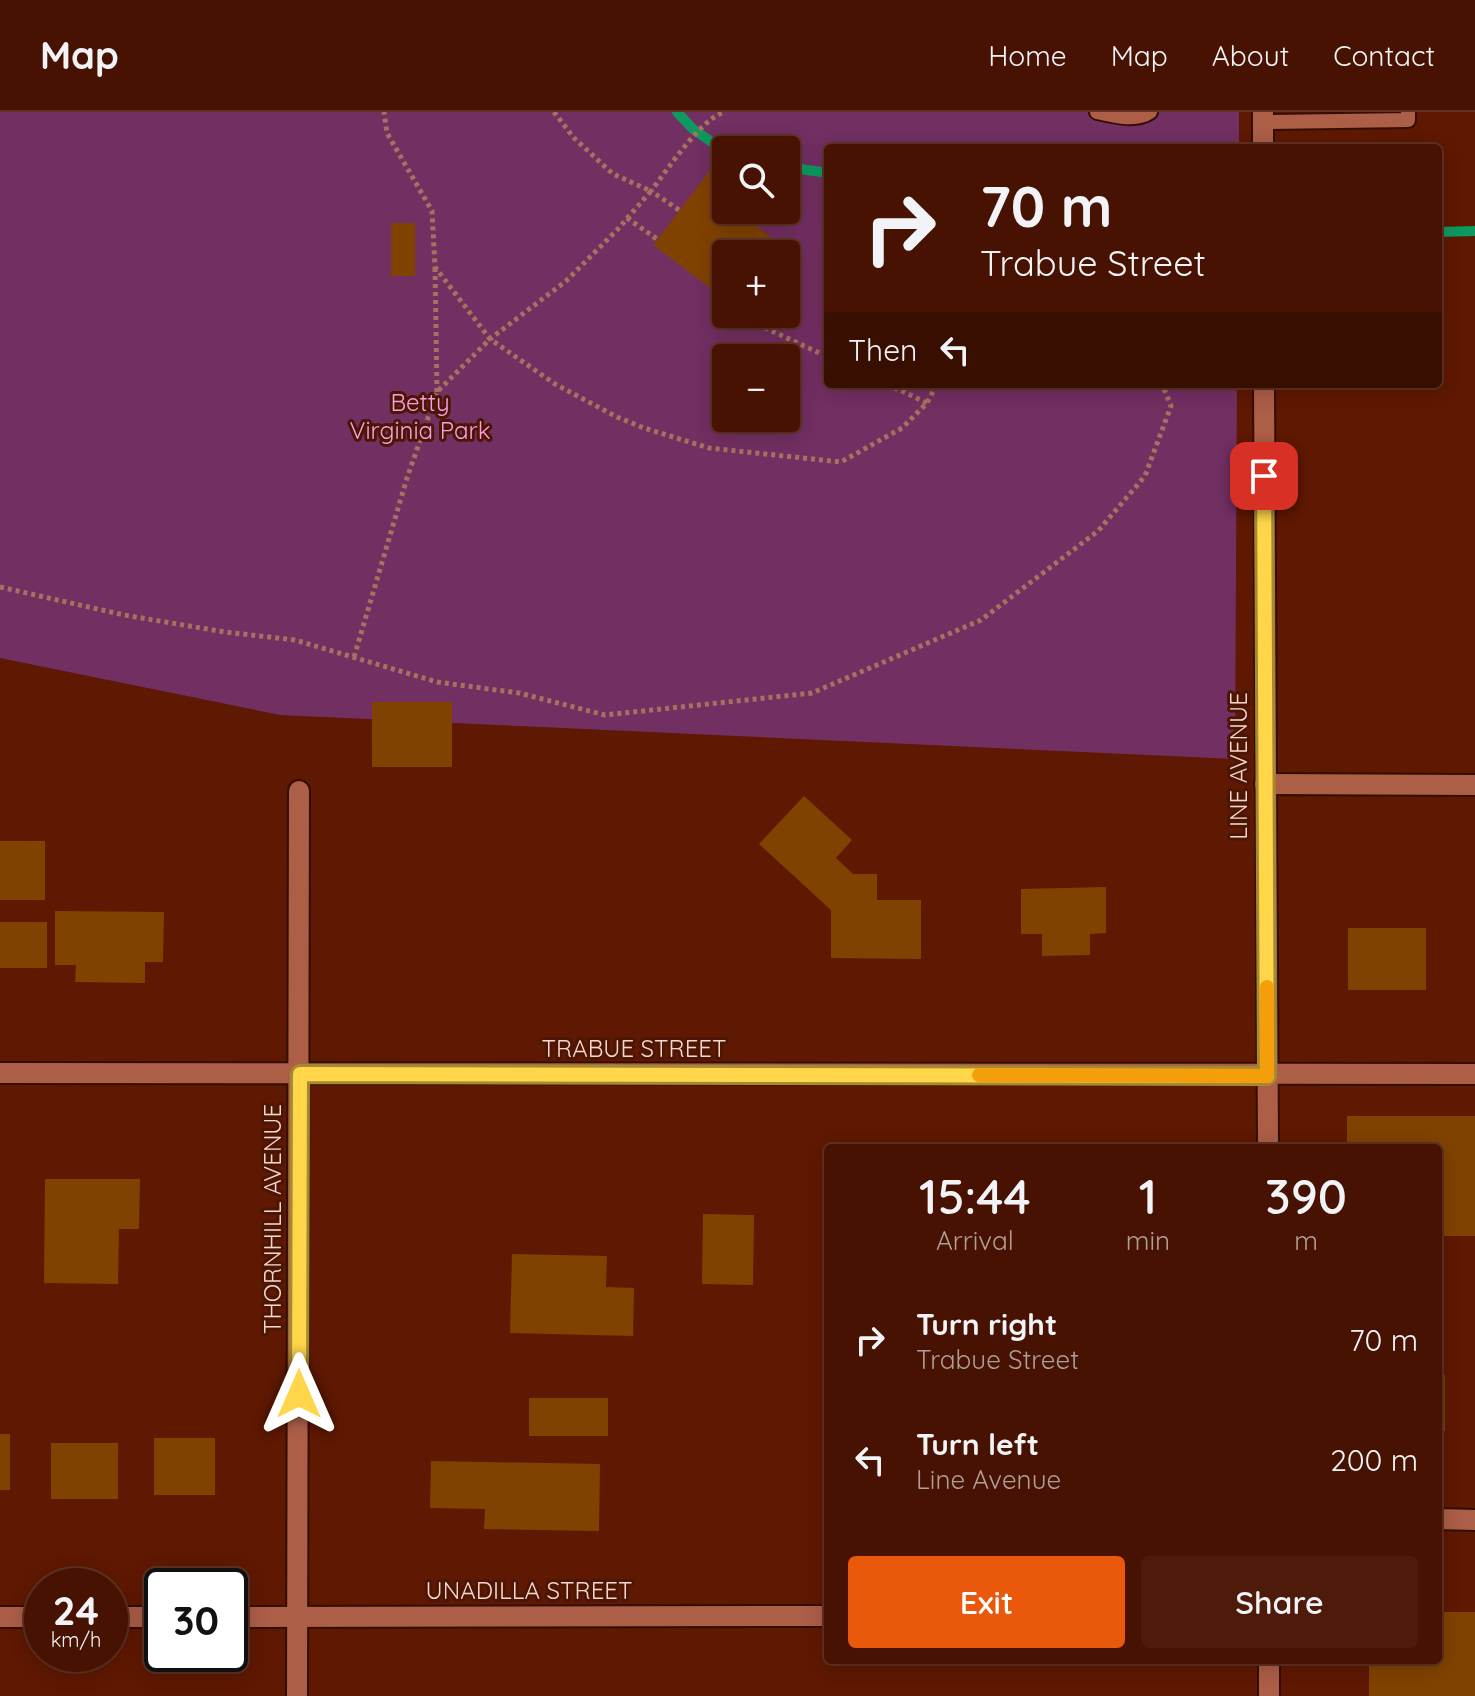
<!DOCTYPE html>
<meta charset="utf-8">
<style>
:root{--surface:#471201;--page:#4e1b0b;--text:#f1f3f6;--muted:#b09e99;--line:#5f3223;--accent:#ea580c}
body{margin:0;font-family:Quicksand,sans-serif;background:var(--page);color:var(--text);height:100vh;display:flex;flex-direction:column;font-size:30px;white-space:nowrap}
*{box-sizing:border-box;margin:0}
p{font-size:26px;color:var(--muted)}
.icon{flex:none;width:44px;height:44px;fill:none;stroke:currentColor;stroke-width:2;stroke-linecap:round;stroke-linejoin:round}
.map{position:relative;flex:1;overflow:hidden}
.panel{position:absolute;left:824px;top:1032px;width:618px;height:520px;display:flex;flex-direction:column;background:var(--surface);border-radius:8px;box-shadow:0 4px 20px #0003,0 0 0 2px var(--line)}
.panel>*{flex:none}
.guide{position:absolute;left:824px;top:32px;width:618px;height:244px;border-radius:8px;box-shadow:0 4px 20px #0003,0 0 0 2px var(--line);background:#471201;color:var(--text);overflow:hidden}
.buttons{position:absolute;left:712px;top:24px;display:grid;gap:16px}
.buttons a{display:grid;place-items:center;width:88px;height:88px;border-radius:8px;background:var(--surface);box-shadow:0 4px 20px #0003,0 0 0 2px var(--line);font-size:40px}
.speed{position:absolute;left:24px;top:1456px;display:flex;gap:16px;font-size:40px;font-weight:700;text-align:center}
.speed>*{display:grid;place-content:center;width:104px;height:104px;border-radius:50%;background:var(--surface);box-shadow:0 4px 20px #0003,0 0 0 2px var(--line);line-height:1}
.speed small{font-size:20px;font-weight:400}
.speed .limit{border:4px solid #111;border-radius:12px;background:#fff;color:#111}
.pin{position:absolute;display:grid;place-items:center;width:68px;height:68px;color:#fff;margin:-34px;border-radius:16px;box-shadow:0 4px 12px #0006}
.me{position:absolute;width:88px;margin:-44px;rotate:0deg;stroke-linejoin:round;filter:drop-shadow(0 0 6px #0008)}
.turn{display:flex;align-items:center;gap:28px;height:168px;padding:0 24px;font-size:36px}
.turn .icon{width:104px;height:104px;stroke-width:2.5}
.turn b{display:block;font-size:56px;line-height:68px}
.then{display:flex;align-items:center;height:76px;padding:0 24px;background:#0003;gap:16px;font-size:30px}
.eta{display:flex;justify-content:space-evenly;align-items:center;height:136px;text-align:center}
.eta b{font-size:48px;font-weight:600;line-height:56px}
.action{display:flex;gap:16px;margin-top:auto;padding:16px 24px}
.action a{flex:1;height:92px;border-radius:8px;background:var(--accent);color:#fff;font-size:32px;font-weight:600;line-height:92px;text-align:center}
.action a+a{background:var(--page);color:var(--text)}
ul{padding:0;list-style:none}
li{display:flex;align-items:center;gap:24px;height:120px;padding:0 24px}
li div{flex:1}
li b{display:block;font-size:30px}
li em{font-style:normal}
header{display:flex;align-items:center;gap:48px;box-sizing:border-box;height:112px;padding:0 40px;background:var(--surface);border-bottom:2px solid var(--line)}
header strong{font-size:38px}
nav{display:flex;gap:44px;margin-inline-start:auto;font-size:28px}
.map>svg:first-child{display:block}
</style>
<header>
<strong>Map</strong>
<nav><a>Home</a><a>Map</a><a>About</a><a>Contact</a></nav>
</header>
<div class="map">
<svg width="1475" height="1584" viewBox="0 0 1475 1584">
<rect width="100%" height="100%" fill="#5f1801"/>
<!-- park -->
<path fill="#722f62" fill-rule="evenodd" d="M0,0H1239V36H828V272H1237L1235,647L280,603L0,546ZM726,38H786V98H726ZM726,142H786V202H726ZM726,246H786V306H726Z"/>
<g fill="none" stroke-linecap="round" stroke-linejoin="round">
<!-- stream -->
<g stroke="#0d995f" stroke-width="10">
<polyline points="677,0 693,17 726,40"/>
<polyline points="786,55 828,61"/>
<polyline points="1438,120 1475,119"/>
</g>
</g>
<!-- building -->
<g fill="#804201">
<polygon points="715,52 726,60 726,98 752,98 746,106 789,139 787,142 726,142 726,188 653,133"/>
<rect x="391" y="111" width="24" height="53"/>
<rect x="372" y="590" width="80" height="65"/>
<polygon points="804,684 852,728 836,746 853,762 877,762 877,788 921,788 921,847 831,846 831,798 759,732"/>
<rect x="0" y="729" width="45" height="59"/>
<polygon points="1106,775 1106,821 1090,822 1090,843 1042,844 1042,822 1021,822 1021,777"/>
<polygon points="55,799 164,800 163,850 145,850 145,871 75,870 76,853 55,853"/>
<rect x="0" y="810" width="47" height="46"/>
<rect x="1348" y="816" width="78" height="62"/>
<polygon points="1347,1004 1475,1004 1475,1124 1438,1124 1438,1036 1347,1036"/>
<polygon points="45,1067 140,1067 139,1117 119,1117 118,1172 44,1171"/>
<polygon points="703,1102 754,1103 753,1173 702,1172"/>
<polygon points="512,1142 607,1144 606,1175 634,1176 633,1224 510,1221"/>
<rect x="1438" y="1263" width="7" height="56"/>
<rect x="529" y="1286" width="79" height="38"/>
<rect x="0" y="1322" width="10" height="56"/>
<rect x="154" y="1326" width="61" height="57"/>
<rect x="51" y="1331" width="67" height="56"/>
<polygon points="431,1349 600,1352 599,1419 484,1417 485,1397 430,1396"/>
<polygon points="1438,1500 1475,1500 1475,1584 1369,1584 1369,1548 1438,1548"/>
</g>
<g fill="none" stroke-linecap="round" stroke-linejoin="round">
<defs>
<g id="service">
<path d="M1097,0C1113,3 1135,10 1150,0"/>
<polyline points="1263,10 1408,8 1408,0"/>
</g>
<g id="minor">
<polyline points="1265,672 1475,673"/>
<polyline points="0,961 1475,962"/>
<polyline points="1438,1407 1475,1408"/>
<polyline points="0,1505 42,1505"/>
<polyline points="110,1505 162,1505"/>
<polyline points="230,1505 828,1504"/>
<polyline points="297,1584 299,679"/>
</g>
<g id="secondary">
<polyline points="1263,0 1263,36"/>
<polyline points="1264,272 1268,1036"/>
<polyline points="1269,1548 1269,1584"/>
</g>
</defs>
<!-- service casing -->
<use href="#service" stroke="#340e04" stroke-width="18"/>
<!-- minor casing -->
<use href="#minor" stroke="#340e04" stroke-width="24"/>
<!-- secondary casing -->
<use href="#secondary" stroke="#340e04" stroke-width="24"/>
<!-- path -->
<g stroke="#a7705f" stroke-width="5" stroke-dasharray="4 4" stroke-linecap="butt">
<polyline points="554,0 574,26 613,62 651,79 617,118 566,169 490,227 555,272 617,305 644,316 709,336 841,350 902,316 927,291 937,272"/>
<path d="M679,98L651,79C668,57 699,9 724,0"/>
<polyline points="627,106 657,127"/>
<polyline points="435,156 437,280"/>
<polyline points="745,202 759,213 828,245"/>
<polyline points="887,272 927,291"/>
<polyline points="0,475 124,503 225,520 295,528 437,570 519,581 605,603 812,581 981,508 1098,419 1145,364 1171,294 1162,272"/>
<polyline points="354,545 407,366 437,280 490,227 435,155 432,99 387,21 384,0"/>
</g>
<!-- service -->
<use href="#service" stroke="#ac5e47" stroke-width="14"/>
<!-- minor -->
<use href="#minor" stroke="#ac5e47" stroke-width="20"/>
<!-- secondary -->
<use href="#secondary" stroke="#ac5e47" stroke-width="20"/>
</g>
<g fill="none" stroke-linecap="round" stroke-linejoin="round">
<defs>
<polyline id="route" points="299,1282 300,962 1267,964 1264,364"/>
</defs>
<!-- route casing -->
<use href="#route" stroke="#a68a30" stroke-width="20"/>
<!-- route -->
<use href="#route" stroke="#ffd54a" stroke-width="14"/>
<!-- slow -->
<polyline stroke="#f59e0b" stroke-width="14" points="979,963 1267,964 1267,875"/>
</g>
<g text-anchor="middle" stroke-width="6" stroke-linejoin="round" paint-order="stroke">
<!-- park labels -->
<g font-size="24" fill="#f99ee1" stroke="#4c1605">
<text x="420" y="299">Betty<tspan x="420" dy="28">Virginia Park</tspan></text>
</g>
<!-- street labels -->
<g font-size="24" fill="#f9d5cb" stroke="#4c1605">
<text transform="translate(1239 654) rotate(-90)" y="8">LINE AVENUE</text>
<text x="634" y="945">TRABUE STREET</text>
<text transform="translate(273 1107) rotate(-90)" y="8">THORNHILL AVENUE</text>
<text x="529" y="1487">UNADILLA STREET</text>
</g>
</g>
</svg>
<div class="buttons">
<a><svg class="icon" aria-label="search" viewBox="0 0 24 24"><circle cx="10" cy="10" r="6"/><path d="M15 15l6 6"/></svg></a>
<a>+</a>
<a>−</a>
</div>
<div class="speed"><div>24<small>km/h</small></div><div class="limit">30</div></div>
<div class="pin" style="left:1264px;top:364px;background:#d93025"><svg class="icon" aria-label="arrive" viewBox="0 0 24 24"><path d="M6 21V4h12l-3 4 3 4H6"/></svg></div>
<svg class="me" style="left:299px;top:1282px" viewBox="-20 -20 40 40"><path d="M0-17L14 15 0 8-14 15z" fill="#ffd54a" stroke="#fff" stroke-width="4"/></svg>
<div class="guide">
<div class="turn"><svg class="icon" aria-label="right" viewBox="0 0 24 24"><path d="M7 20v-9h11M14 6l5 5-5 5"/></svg><div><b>70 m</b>Trabue Street</div></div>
<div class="then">Then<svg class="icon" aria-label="left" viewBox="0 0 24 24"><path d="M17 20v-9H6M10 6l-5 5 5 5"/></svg></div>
</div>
<section class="panel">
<div class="eta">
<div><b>15:44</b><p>Arrival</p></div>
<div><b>1</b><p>min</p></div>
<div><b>390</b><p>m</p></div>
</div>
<ul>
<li><svg class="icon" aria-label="right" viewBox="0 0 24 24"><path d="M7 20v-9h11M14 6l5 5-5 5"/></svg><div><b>Turn right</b><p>Trabue Street</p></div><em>70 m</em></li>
<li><svg class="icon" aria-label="left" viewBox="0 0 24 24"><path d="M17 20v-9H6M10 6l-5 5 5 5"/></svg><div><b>Turn left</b><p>Line Avenue</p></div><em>200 m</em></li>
</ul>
<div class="action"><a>Exit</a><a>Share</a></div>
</section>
</div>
